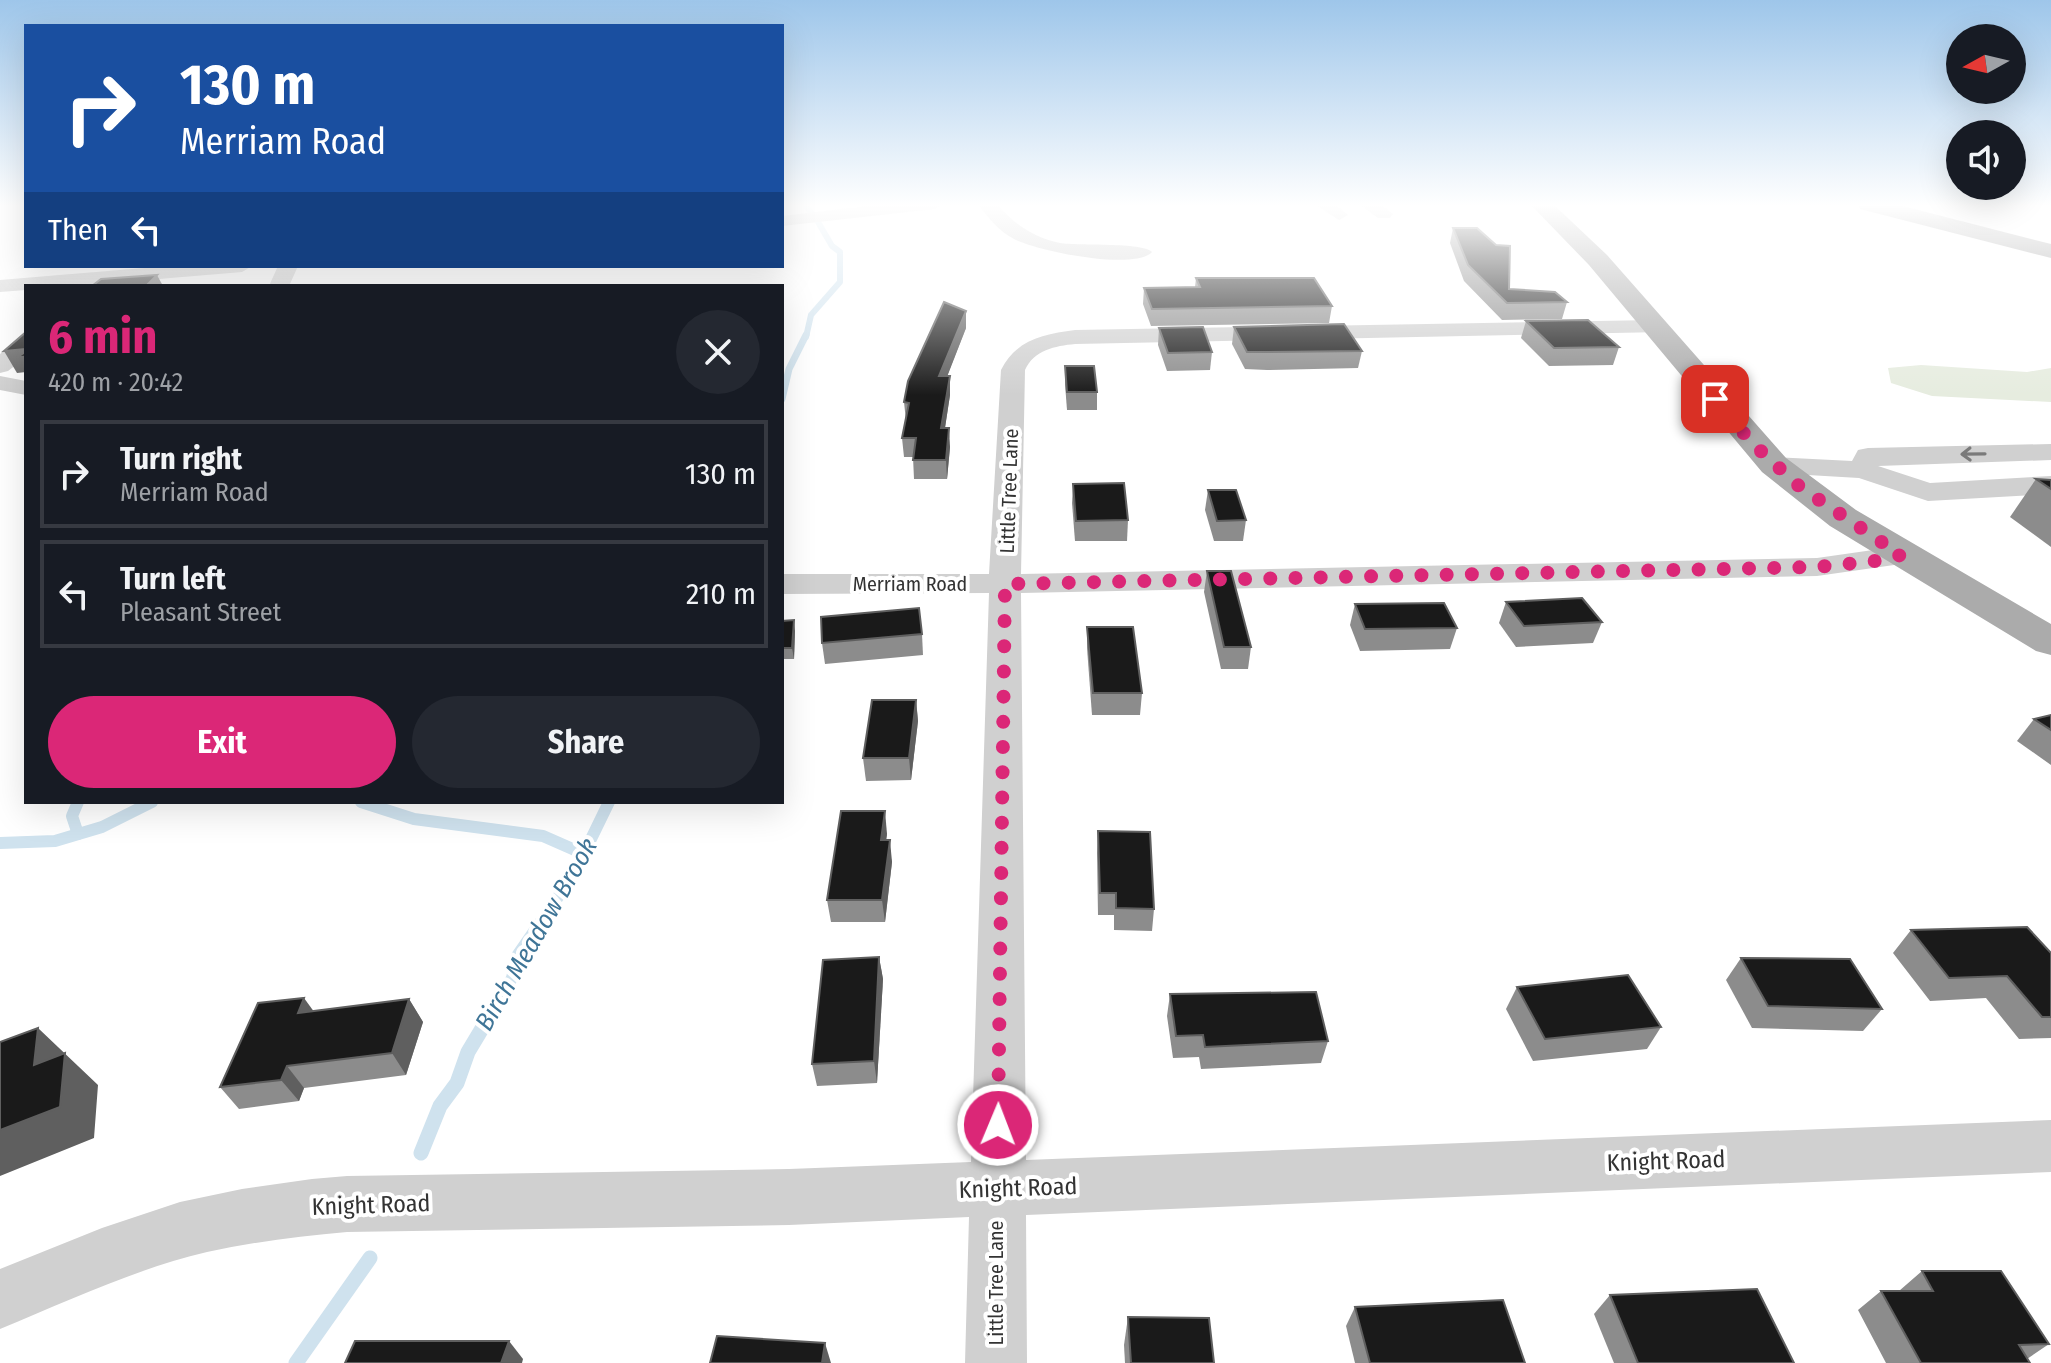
<!DOCTYPE html>
<meta charset="utf-8">
<style>
:root{--surface:#171b24;--page:#242831;--text:#f1f3f6;--muted:#9ea1a6;--line:#363941;--accent:#db2777}
body{margin:0;font-family:"Fira Sans Condensed",sans-serif;background:var(--page);color:var(--text);height:100vh;display:flex;flex-direction:column;font-size:30px;white-space:nowrap}
*{box-sizing:border-box;margin:0}
p{font-size:26px;color:var(--muted)}
.icon{flex:none;width:44px;height:44px;fill:none;stroke:currentColor;stroke-width:2;stroke-linecap:round;stroke-linejoin:round}
.map{position:relative;flex:1;overflow:hidden}
.details{position:absolute;left:24px;top:284px;width:760px;height:520px;display:flex;flex-direction:column;background:var(--surface);border-radius:0px;box-shadow:0 8px 32px #0002}
.details>*{flex:none}
.banner{position:absolute;left:24px;top:24px;width:760px;height:244px;border-radius:0px;box-shadow:0 8px 32px #0002;background:#1a4fa0;color:#fff;overflow:hidden}
.needle{width:52px;rotate:262deg}
.controls{position:absolute;left:1946px;top:24px;display:grid;gap:16px}
.controls a{display:grid;place-items:center;width:80px;height:80px;border-radius:50%;background:var(--surface);box-shadow:0 8px 32px #0002;font-size:40px}
.pin{position:absolute;display:grid;place-items:center;width:68px;height:68px;color:#fff;margin:-34px;border-radius:16px;box-shadow:0 4px 12px #0006}
.me{position:absolute;width:88px;margin:-44px;rotate:1deg;stroke-linejoin:round;filter:drop-shadow(0 0 6px #0008)}
.turn{display:flex;align-items:center;gap:28px;height:168px;padding:0 24px;font-size:36px}
.turn .icon{width:104px;height:104px;stroke-width:2.5}
.turn b{display:block;font-size:56px;line-height:68px}
.then{display:flex;align-items:center;height:76px;padding:0 24px;background:#0003;gap:16px;font-size:30px}
.round{display:grid;place-items:center;flex:none;width:84px;height:84px;border-radius:42px;background:var(--page)}
.summary{display:flex;align-items:center;justify-content:space-between;height:136px;padding:0 24px}
h1{font-size:48px;font-weight:700;line-height:60px;color:var(--accent)}
.cta{display:flex;gap:16px;margin-top:auto;padding:16px 24px}
.cta a{flex:1;height:92px;border-radius:48px;background:var(--accent);color:#fff;font-size:32px;font-weight:700;line-height:92px;text-align:center}
.cta a+a{background:var(--page);color:var(--text)}
ul{padding:0;list-style:none}
li{display:flex;align-items:center;gap:24px;height:108px;margin:0 16px 12px;padding:0 8px;border:4px solid var(--line);border-radius:0px}
li div{flex:1}
li b{display:block;font-size:30px}
li em{font-style:normal}
.map>svg:first-child{display:block}
</style>
<div class="map">
<svg width="2051" height="1363" viewBox="0 0 2051 1363">
<rect width="100%" height="100%" fill="#fff"/>
<!-- green -->
<polygon fill="#e6ecdf" points="1921,365 2027,372 2051,368 2051,402 1932,396 1891,383 1888,368"/>
<g fill="none" stroke-linecap="round" stroke-linejoin="round">
<!-- stream-far3 -->
<g stroke="#cfe2ee" stroke-width="6">
<polyline points="805,204 812,214"/>
<polyline points="806,337 811,315 840,282 840,252 832,246 818,222"/>
</g>
<!-- stream-far2 -->
<polyline stroke="#cfe2ee" stroke-width="7" points="782,399 789,369 806,335"/>
<!-- stream-far1 -->
<g stroke="#cfe2ee" stroke-width="12">
<polyline points="78,802 72,816 78,834"/>
<polyline points="361,802 414,819 543,836 584,854"/>
<polyline points="0,843 55,841 102,827 152,802"/>
<polyline points="497,1004 512,978 517,956 574,874 609,802"/>
</g>
<!-- stream -->
<g stroke="#cfe2ee" stroke-width="15">
<polyline points="421,1153 440,1106 457,1083 468,1052 498,1002"/>
<polyline points="296,1363 370,1258"/>
</g>
<!-- minor -->
<g fill="#d0d0d0" fill-rule="evenodd">
<polygon points="883,204 944,204 935,209 782,226 782,216"/>
<path d="M978,204H997C1014,224 1034,238 1060,243C1079,246 1142,242 1152,252C1134,271 1037,251 1014,239C999,231 988,218 978,204Z"/>
<polygon points="1314,204 1335,204 1348,215 1339,220"/>
<polygon points="1359,204 1381,204 1393,214 1390,218 1378,218"/>
<polygon points="168,266 252,266 242,272 75,286 26,286 26,290 0,292 0,280"/>
<polygon points="278,266 298,266 289,286 269,286"/>
<path d="M1655,320L1666,327L1663,332L1075,344C1055,346 1034,350 1025,370L1021,574L1817,558L1901,546L1912,548L1917,555L1912,562L1901,564L1817,576L1021,593L1026,1160L2051,1120V1172L1026,1215L1027,1363H965L969,1217L789,1225L347,1232C300,1236 253,1242 207,1252C135,1269 68,1301 0,1329V1269L102,1228L180,1202L242,1189L312,1179L347,1176L789,1169L971,1162L989,593L782,594V574H989L1001,370C1016,340 1043,334 1075,330Z"/>
<polygon points="26,338 26,357 8,371 0,373 0,354 18,340"/>
<polygon points="0,376 26,381 26,395 0,390"/>
<polygon points="2051,444 2051,460 1878,466 1930,483 2051,476 2051,494 1928,501 1859,478 1774,473 1764,471 1760,465 1764,459 1774,457 1852,461 1858,450 1868,448"/>
</g>
<!-- major -->
<polygon fill="#ababab" fill-rule="evenodd" points="1530,204 1553,204 1607,255 1786,458 1856,510 2051,624 2051,655 2036,651 1830,526 1762,472 1589,265"/>
<!-- highway -->
<polygon fill="#9a9a9a" fill-rule="evenodd" points="1858,204 1895,204 2051,244 2051,258 1860,209"/>
</g>
<!-- wall -->
<g fill="#8c8c8c">
<polygon points="1453,228 1509,289 1567,302 1562,319 1502,320 1464,281 1450,243"/>
<polygon points="1196,278 1332,306 1329,323 1151,326 1143,304 1144,288 1195,287"/>
<polygon points="966,311 966,328 947,376 950,395 945,428 950,447 947,479 914,479 913,457 904,457 902,438 906,421 904,402"/>
<polygon points="1526,321 1619,347 1613,365 1549,366 1521,338"/>
<polygon points="1234,327 1362,351 1358,368 1267,370 1245,369 1232,344"/>
<polygon points="1159,328 1212,352 1210,370 1167,371 1158,345"/>
<polygon points="1065,366 1097,392 1097,410 1067,410 1065,384"/>
<polygon points="2036,479 2051,480 2051,547 2010,517"/>
<polygon points="1073,484 1128,520 1127,541 1075,541 1072,503"/>
<polygon points="1208,490 1246,520 1243,541 1214,541 1205,510"/>
<polygon points="1207,571 1251,647 1248,669 1221,669 1204,592"/>
<polygon points="1506,602 1602,622 1593,643 1516,647 1499,623"/>
<polygon points="1355,604 1457,628 1450,649 1360,651 1350,625"/>
<polygon points="782,621 795,631 794,659 782,659"/>
<polygon points="1087,627 1142,693 1140,715 1092,715 1087,648"/>
<polygon points="922,634 923,655 825,664 822,643"/>
<polygon points="916,700 918,721 911,780 866,781 863,758"/>
<polygon points="2051,715 2051,765 2017,741 2034,719"/>
<polygon points="1098,831 1154,909 1152,931 1114,930 1114,915 1098,915 1097,853"/>
<polygon points="887,834 886,840 892,862 885,922 831,922 827,900"/>
<polygon points="1911,930 2051,953 2051,1038 2019,1039 1986,998 1930,1001 1893,953"/>
<polygon points="879,957 883,979 877,1083 817,1086 812,1064"/>
<polygon points="1741,958 1882,1009 1863,1031 1752,1028 1726,980"/>
<polygon points="1517,987 1661,1027 1647,1049 1533,1061 1506,1009"/>
<polygon points="1170,994 1328,1041 1321,1063 1201,1069 1199,1057 1173,1058 1167,1016"/>
<polygon points="409,999 423,1022 406,1075 304,1088 299,1101 239,1109 220,1087 314,1011"/>
<polygon points="1922,1271 2049,1344 2027,1359 2030,1363 1886,1363 1858,1310 1881,1291 1899,1291"/>
<polygon points="1610,1295 1794,1363 1614,1363 1594,1314"/>
<polygon points="1355,1307 1525,1363 1355,1363 1346,1326"/>
<polygon points="1128,1317 1214,1363 1125,1363 1124,1345"/>
</g>
<!-- shaded-wall -->
<g fill="#5f5f5f">
<polygon points="157,275 163,286 146,286"/>
<polygon points="966,311 966,328 940,395 939,376"/>
<polygon points="26,349 26,372 17,373 4,351"/>
<polygon points="950,376 950,395 942,447 941,428"/>
<polygon points="949,428 950,447 947,479 946,460"/>
<polygon points="794,620 795,631 794,659 792,648"/>
<polygon points="916,700 918,721 911,780 909,758"/>
<polygon points="885,811 887,834 883,863 881,840"/>
<polygon points="890,840 892,862 885,922 882,900"/>
<polygon points="879,957 883,979 877,1083 874,1061"/>
<polygon points="304,998 320,1020 298,1013"/>
<polygon points="409,999 423,1022 406,1075 392,1053"/>
<polygon points="38,1028 98,1085 94,1138 0,1176 0,1130 34,1065"/>
<polygon points="287,1066 304,1088 299,1101 281,1080"/>
<polygon points="509,1341 523,1359 522,1363 501,1363"/>
<polygon points="825,1343 831,1363 822,1363"/>
</g>
<!-- building -->
<g fill="#1a1a1a" stroke="#5f5f5f" stroke-width="2">
<polygon points="1453,228 1477,228 1496,245 1510,246 1509,289 1555,292 1567,302 1507,303 1468,265"/>
<polygon points="157,275 146,286 92,286 101,279"/>
<polygon points="1196,278 1314,278 1332,306 1152,309 1144,288 1200,287"/>
<polygon points="944,302 966,311 939,376 950,376 941,428 949,428 946,460 913,460 916,438 902,438 909,403 904,402 908,381"/>
<polygon points="1588,320 1619,347 1554,348 1526,321"/>
<polygon points="1344,324 1362,351 1270,352 1247,352 1234,327"/>
<polygon points="1203,327 1212,352 1168,353 1159,328"/>
<polygon points="26,332 26,349 4,351"/>
<polygon points="26,351 26,357 18,357"/>
<polygon points="1065,366 1094,366 1097,392 1067,392"/>
<polygon points="2036,479 2051,480 2051,489"/>
<polygon points="1124,483 1128,520 1076,521 1073,484"/>
<polygon points="1208,490 1236,490 1246,520 1217,521"/>
<polygon points="1207,571 1231,571 1251,647 1224,647"/>
<polygon points="1582,598 1602,622 1524,626 1506,602"/>
<polygon points="1444,603 1457,628 1365,629 1355,604"/>
<polygon points="919,608 922,634 822,643 821,617"/>
<polygon points="794,620 792,648 782,648 782,621"/>
<polygon points="1087,627 1133,627 1142,693 1093,693"/>
<polygon points="872,700 916,700 909,758 863,758"/>
<polygon points="2051,715 2051,730 2034,719"/>
<polygon points="841,811 885,811 881,840 890,840 882,900 827,900"/>
<polygon points="1098,831 1150,832 1154,909 1116,908 1116,893 1100,893"/>
<polygon points="2027,927 2051,953 2051,1017 2042,1017 2007,976 1949,978 1911,930"/>
<polygon points="879,957 874,1061 812,1064 823,960"/>
<polygon points="1741,958 1850,959 1882,1009 1768,1006"/>
<polygon points="1628,975 1661,1027 1545,1039 1517,987"/>
<polygon points="1316,992 1328,1041 1205,1047 1203,1035 1176,1036 1170,994"/>
<polygon points="304,998 298,1013 409,999 392,1053 287,1066 281,1080 220,1087 258,1003"/>
<polygon points="38,1028 34,1065 65,1053 60,1107 0,1130 0,1042"/>
<polygon points="1922,1271 2001,1271 2049,1344 2019,1345 2030,1363 1921,1363 1881,1291 1933,1291"/>
<polygon points="1757,1289 1794,1363 1638,1363 1610,1295"/>
<polygon points="1503,1300 1525,1363 1370,1363 1355,1307"/>
<polygon points="1128,1317 1209,1318 1214,1363 1131,1363"/>
<polygon points="717,1336 825,1343 822,1363 710,1363"/>
<polygon points="355,1341 509,1341 501,1363 345,1363"/>
</g>
<!-- one-way arrows -->
<defs><path id="oneway-shaft" d="M-6 0H5M1.5-3L5.5 0L1.5 3" fill="none" stroke-width="1.6" stroke-linecap="round" stroke-linejoin="round" transform="scale(2)"/></defs>
<use stroke="#7a7a7a" href="#oneway-shaft" transform="translate(1973 454) rotate(179)"/>
<!-- sky -->
<linearGradient id="sky" x2="0" y2="1"><stop stop-color="#9ec6ea"/><stop offset="0.52" stop-color="#fff"/><stop offset="1" stop-color="#fff" stop-opacity="0"/></linearGradient>
<rect width="2051" height="395" fill="url(#sky)"/>
<g fill="none" stroke-linecap="round" stroke-linejoin="round">
<!-- route -->
<polyline stroke="#db2777" stroke-width="14" stroke-dasharray="0 25.2" points="998,1125 1005,584 1817,567 1875,561 1901,555 1800,487 1752,443 1715,399"/>
</g>
<g text-anchor="middle" stroke-width="8" stroke-linejoin="round" paint-order="stroke">
<!-- street labels -->
<g font-size="20" fill="#333" stroke="#fff">
<text transform="translate(1009 491) rotate(-88)" y="7">Little Tree Lane</text>
<text x="910" y="591">Merriam Road</text>
<text transform="translate(996 1283) rotate(-90)" y="7">Little Tree Lane</text>
</g>
<!-- near-street labels -->
<g font-size="24" fill="#333" stroke="#fff">
<text transform="translate(1666 1161) rotate(-2)" y="8">Knight Road</text>
<text transform="translate(1018 1188) rotate(-2)" y="8">Knight Road</text>
<text transform="translate(371 1205) rotate(-2)" y="8">Knight Road</text>
</g>
<!-- near-water labels -->
<g font-size="26" font-style="italic" fill="#3f7597" stroke="#fff">
<text transform="translate(536 934) rotate(-60)" y="9">Birch Meadow Brook</text>
</g>
</g>
</svg>
<div class="controls">
<a><svg class="needle" viewBox="-14 -14 28 28"><path d="M0-13l5 13h-10z" fill="#e53935"/><path d="M0 13l5-13h-10z" fill="#9ea1a6"/></svg></a>
<a><svg class="icon" aria-label="sound" viewBox="0 0 24 24"><path d="M4 9h4l5-4v14l-5-4H4zM17 9q2 3 0 6"/></svg></a>
</div>
<div class="pin" style="left:1715px;top:399px;background:#d93025"><svg class="icon" aria-label="arrive" viewBox="0 0 24 24"><path d="M6 21V4h12l-3 4 3 4H6"/></svg></div>
<svg class="me" style="left:998px;top:1125px" viewBox="-20 -20 40 40"><circle r="17" fill="#db2777" stroke="#fff" stroke-width="3"/><path d="M0-11L8 9 0 5-8 9z" fill="#fff"/></svg>
<div class="banner">
<div class="turn"><svg class="icon" aria-label="right" viewBox="0 0 24 24"><path d="M7 20v-9h11M14 6l5 5-5 5"/></svg><div><b>130 m</b>Merriam Road</div></div>
<div class="then">Then<svg class="icon" aria-label="left" viewBox="0 0 24 24"><path d="M17 20v-9H6M10 6l-5 5 5 5"/></svg></div>
</div>
<section class="details">
<div class="summary"><div><h1>6 min</h1><p>420 m · 20:42</p></div><a class="round"><svg class="icon" aria-label="close" viewBox="0 0 24 24"><path d="M6 6l12 12M18 6L6 18"/></svg></a></div>
<ul>
<li><svg class="icon" aria-label="right" viewBox="0 0 24 24"><path d="M7 20v-9h11M14 6l5 5-5 5"/></svg><div><b>Turn right</b><p>Merriam Road</p></div><em>130 m</em></li>
<li><svg class="icon" aria-label="left" viewBox="0 0 24 24"><path d="M17 20v-9H6M10 6l-5 5 5 5"/></svg><div><b>Turn left</b><p>Pleasant Street</p></div><em>210 m</em></li>
</ul>
<div class="cta"><a>Exit</a><a>Share</a></div>
</section>
</div>
